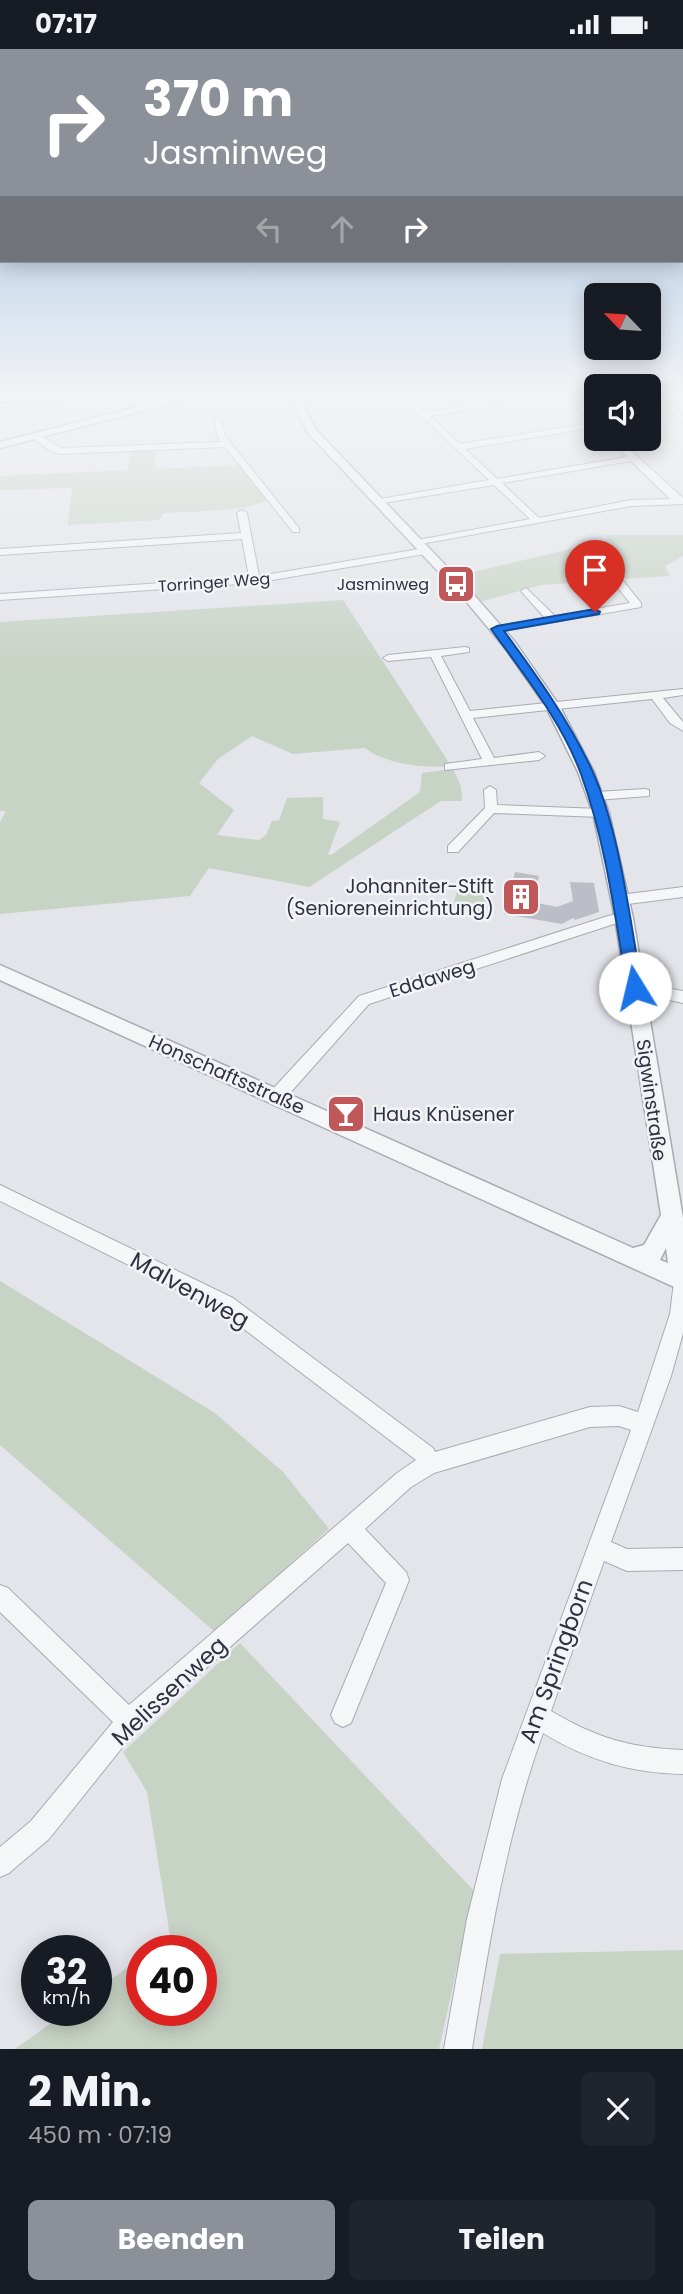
<!DOCTYPE html>
<html lang="de">
<meta charset="utf-8">
<style>
:root{--surface:#171b24;--page:#20242c;--text:#f1f3f6;--muted:#9ea1a6;--accent:#8c9099}
body{margin:0;font-family:Poppins,sans-serif;background:var(--page);color:var(--text);height:100vh;display:flex;flex-direction:column;font-size:26px;white-space:nowrap}
*{box-sizing:border-box;margin:0}
p{font-size:23px;color:var(--muted)}
.icon{flex:none;width:38px;height:38px;fill:none;stroke:currentColor;stroke-width:2;stroke-linecap:round;stroke-linejoin:round}
.map{position:relative;height:2000px;overflow:hidden}
.side{display:flex;flex-direction:column;background:var(--surface);flex:1}
.side>*{flex:none}
.top-card{position:absolute;left:0px;top:0px;width:684px;height:214px;box-shadow:0 4px 18px #0003;background:#8c9099;color:#fff;overflow:hidden}
.needle{width:46px;rotate:295deg}
.controls{position:absolute;left:584px;top:234px;display:grid;gap:14px}
.controls a{display:grid;place-items:center;width:77px;height:77px;border-radius:10px;background:var(--surface);box-shadow:0 4px 18px #0003;font-size:35px}
.speed{position:absolute;left:21px;top:1886px;display:flex;gap:14px;font-size:35px;font-weight:700;text-align:center}
.speed>*{display:grid;place-content:center;width:91px;height:91px;border-radius:50%;background:var(--surface);box-shadow:0 4px 18px #0003;line-height:1}
.speed small{font-size:18px;font-weight:400}
.speed .limit{border:10px solid #d22;background:#fff;color:#111}
.pin{position:absolute;display:grid;place-items:center;width:60px;height:60px;color:#fff;margin:-72px -30px;border-radius:50% 50% 50% 0;rotate:-45deg;box-shadow:0 0 7px #0007}
.pin .icon{rotate:45deg}
.me{position:absolute;width:77px;margin:-38px;rotate:351deg;stroke-linejoin:round;filter:drop-shadow(0 0 5px #0008)}
.turn{display:flex;align-items:center;gap:24px;height:147px;padding:0 28px;font-size:32px}
.turn .icon{width:91px;height:91px;stroke-width:2.5}
.turn b{display:block;font-size:49px;line-height:60px}
.lanes{display:flex;align-items:center;height:66px;padding:0 28px;background:#0003;justify-content:center;gap:35px;direction:ltr}
.lanes .off{opacity:.35}
.round{display:grid;place-items:center;flex:none;width:74px;height:74px;border-radius:10px;background:var(--page)}
.head{display:flex;align-items:center;justify-content:space-between;height:119px;padding:0 28px}
h1{font-size:42px;font-weight:700;line-height:52px}
.primary-button{display:flex;gap:14px;margin-top:auto;padding:14px 28px}
.primary-button a{flex:1;height:80px;border-radius:10px;background:var(--accent);color:#fff;font-size:28px;font-weight:700;line-height:80px;text-align:center}
.primary-button a+a{background:var(--page);color:var(--text)}
.status{display:flex;justify-content:space-between;align-items:center;height:49px;padding:0 35px;background:var(--surface);direction:ltr}
.status svg{height:19px;fill:currentColor}
.map>svg:first-child{display:block}
</style>
<div class="status"><b>07:17</b><svg viewBox="0 0 49 12"><path d="M0 12V9h3v3zM5 12V6h3v6zM10 12V3h3v9zM15 12V0h3v12zM26 1h20v11H26zM47 4h2v5h-2z"/></svg></div>
<div class="map">
<svg width="683" height="2000" viewBox="0 0 683 2000">
<rect width="100%" height="100%" fill="#e3e5ea"/>
<!-- built -->
<polygon fill="#d1d4db" points="0,346 146,346 139,352 0,355"/>
<!-- green -->
<g fill="#c7d3c5">
<path d="M155,401V420L242,416L267,450C255,462 185,463 164,464L159,471L68,476L72,439L0,441V427L128,421L130,402Z"/>
<polygon points="605,486 683,486 683,507 665,517 670,527 619,530 614,524 567,530 570,534 541,536 480,553 456,527 609,491"/>
<path d="M343,551L451,717C427,720 385,715 365,699L293,705L252,687L218,710L199,734L234,761L217,786L259,791L266,786L272,772L279,771L287,749L323,748V770L340,773L328,805L331,806L420,743L422,724L453,720L461,737L462,752H441L309,838L209,819L190,847L0,865V773L6,762H0V573Z"/>
<polygon points="460,832 489,837 483,863 453,857"/>
<polygon points="0,1232 215,1364 283,1423 329,1480 215,1583 0,1396"/>
<polygon points="240,1594 474,1842 439,2000 15,2000 68,1962 96,1962 96,1941 142,1908 142,1962 201,1962 201,1902 150,1902 170,1887 147,1743 123,1703"/>
<polygon points="683,1901 683,2000 482,2000 500,1905"/>
</g>
<!-- building -->
<polygon fill="#bbbec6" points="515,823 539,827 533,853 557,858 573,852 570,833 594,834 599,863 575,871 573,869 562,875 504,865"/>
<g fill="none" stroke-linecap="round" stroke-linejoin="round">
<defs>
<g id="minor">
<polygon points="152,346 162,346 141,359 134,357"/>
<path d="M399,346H407L426,363L543,346H563L430,367L460,395L592,374L563,346H571L597,370V378L465,400L497,430L627,408L609,390H618L683,449V455L631,457L415,496L413,494L418,491L530,470L494,436L377,455V451L380,450L489,431ZM631,412L670,450L631,451L539,469L502,434Z"/>
<polygon points="649,347 668,353 683,367 683,373 662,357 649,352"/>
<polygon points="64,353 61,357 0,358 0,354"/>
<polygon points="215,370 221,370 225,387 299,479 299,483 293,483 225,398 61,405 50,402 32,388 39,386 61,399 221,393 217,387"/>
<polygon points="242,461 247,464 259,527 425,499 430,502 425,505 255,534 0,551 0,545 249,528 242,490 0,506 0,500 241,484 237,464"/>
<polygon points="616,527 620,528 641,554 641,558 497,583 492,580 497,577 545,569 521,542 526,539 555,567 630,554 611,530"/>
<polygon points="465,598 469,599 469,603 441,607 470,662 683,640 683,646 663,649 683,673 683,682 670,674 652,650 473,669 494,709 539,703 545,707 539,711 445,721 445,715 482,710 431,608 388,612 383,609 388,606"/>
<polygon points="490,737 496,741 497,756 601,760 607,764 601,768 494,764 458,803 448,803 448,797 485,759 484,741"/>
<polygon points="645,740 649,741 649,747 596,751 590,747 596,743"/>
<polygon points="683,838 683,848 620,856 613,851 620,846"/>
<polygon points="624,864 631,869 629,872 614,875 369,955 283,1052 271,1052 269,1047 271,1042 359,947 608,867"/>
<polygon points="635,933 683,942 683,954 630,943 627,939"/>
<path d="M0,1136L233,1249L433,1399L435,1403L590,1358L619,1357L638,1363L670,1265L675,1225L683,1223V1284L671,1327L611,1493L627,1500L683,1499V1521L627,1522L604,1512L551,1662C596,1689 631,1699 683,1701V1725C631,1724 587,1711 543,1684C506,1786 489,1894 472,2000H444L467,1870L502,1730L631,1381L619,1377L590,1378L434,1424L411,1438L365,1480L406,1523L409,1531L351,1674L343,1678L335,1674L331,1666L386,1534L348,1494L137,1680L49,1790L9,1824L0,1828V1798L31,1772L113,1673L0,1563V1536L8,1539L129,1656L397,1424L416,1411L219,1261L0,1152Z"/>
</g>
<g id="tertiary">
<polygon points="184,346 203,346 0,399 0,393"/>
<path d="M289,346H299L316,381L473,545L515,593L559,656L594,723L609,764L633,869L683,1169V1242L0,931V916L633,1199L644,1196L661,1166L615,869L593,764L578,723L545,656L505,599L465,551L308,384ZM666,1199L668,1214L660,1211Z"/>
</g>
</defs>
<!-- minor casing -->
<use href="#minor" stroke="#a9abb4" stroke-width="2"/>
<!-- tertiary casing -->
<use href="#tertiary" stroke="#a9abb4" stroke-width="3"/>
<!-- minor -->
<use href="#minor" fill="#f5f6f8" fill-rule="evenodd"/>
<!-- tertiary -->
<use href="#tertiary" fill="#f5f6f8" fill-rule="evenodd"/>
</g>
<!-- sky -->
<linearGradient id="sky" x2="0" y2="1"><stop stop-color="#8cb2da"/><stop offset="0.55" stop-color="#f2f3f6"/><stop offset="1" stop-color="#f2f3f6" stop-opacity="0"/></linearGradient>
<rect width="683" height="626" fill="url(#sky)"/>
<!-- route -->
<path fill="#1a73e8" stroke="#114b97" stroke-width="2" d="M595,560L600,563L599,565L504,582C537,627 568,670 592,721C620,783 630,871 642,939L635,944L627,939C615,867 606,794 581,725C561,671 524,626 491,580L497,577Z"/>
<!-- icons -->
<defs>
<symbol id="bus-square" viewBox="-11 -11 22 22"><rect x="-9" y="-9" width="18" height="18" rx="4" fill="#c05759" stroke="#f3f4f7"/><path d="M-5-6H5V4H4V6H2V4H-2V6H-4V4H-5ZM-3.5-4V0h7V-4ZM-3.5 1.2v1.5H-2V1.2ZM2 1.2v1.5H3.5V1.2Z" fill="#fff"/></symbol>
<symbol id="building-square" viewBox="-11 -11 22 22"><rect x="-9" y="-9" width="18" height="18" rx="4" fill="#c05759" stroke="#f3f4f7"/><path d="M-4-6H4V6H1V3H-1V6H-4ZM-2.5-4.3h1.7v1.8h-1.7ZM.8-4.3h1.7v1.8H.8ZM-2.5-1h1.7V.8h-1.7ZM.8-1h1.7V.8H.8Z" fill="#fff"/></symbol>
<symbol id="bar-square" viewBox="-11 -11 22 22"><rect x="-9" y="-9" width="18" height="18" rx="4" fill="#c05759" stroke="#f3f4f7"/><path d="M-6-5H6L.8 .8V4.5H3.5V6h-7V4.5H-.8V.8Z" fill="#fff"/></symbol>
</defs>
<g fill-rule="evenodd">
<use href="#bus-square" x="434" y="513" width="44" height="44"/>
<use href="#building-square" x="499" y="826" width="44" height="44"/>
<use href="#bar-square" x="324" y="1043" width="44" height="44"/>
</g>
<g text-anchor="middle" stroke-width="5" stroke-linejoin="round" paint-order="stroke">
<!-- far-street labels -->
<g font-size="16" fill="#2d3140" stroke="#f3f4f7">
<text transform="translate(214 533) rotate(-4)" y="6">Torringer Weg</text>
</g>
<!-- far-poi labels -->
<g font-size="16" fill="#2d3140" stroke="#f3f4f7" text-anchor="end">
<text x="429" y="541">Jasminweg</text>
</g>
<!-- poi labels -->
<g font-size="19" fill="#2d3140" stroke="#f3f4f7" text-anchor="end">
<text x="494" y="844">Johanniter-Stift<tspan x="494" dy="22">(Senioreneinrichtung)</tspan></text>
<text x="373" y="1072" text-anchor="start">Haus Knüsener</text>
</g>
<!-- street labels -->
<g font-size="19" fill="#2d3140" stroke="#f3f4f7">
<text transform="translate(432 929) rotate(-17)" y="7">Eddaweg</text>
<text transform="translate(227 1025) rotate(24)" y="7">Honschaftsstraße</text>
<text transform="translate(652 1051) rotate(82)" y="7">Sigwinstraße</text>
</g>
<!-- near-street labels -->
<g font-size="23" fill="#2d3140" stroke="#f3f4f7">
<text transform="translate(190 1241) rotate(29)" y="8">Malvenweg</text>
<text transform="translate(556 1612) rotate(-70)" y="8">Am Springborn</text>
<text transform="translate(169 1642) rotate(-43)" y="8">Melissenweg</text>
</g>
</g>
</svg>
<div class="controls">
<a><svg class="needle" viewBox="-14 -14 28 28"><path d="M0-13l5 13h-10z" fill="#e53935"/><path d="M0 13l5-13h-10z" fill="#9ea1a6"/></svg></a>
<a><svg class="icon" aria-label="sound" viewBox="0 0 24 24"><path d="M4 9h4l5-4v14l-5-4H4zM17 9q2 3 0 6"/></svg></a>
</div>
<div class="speed"><div>32<small>km/h</small></div><div class="limit">40</div></div>
<div class="pin" style="left:595px;top:563px;background:#d93025"><svg class="icon" aria-label="arrive" viewBox="0 0 24 24"><path d="M6 21V4h12l-3 4 3 4H6"/></svg></div>
<svg class="me" style="left:635px;top:939px" viewBox="-20 -20 40 40"><circle r="19" fill="#fff"/><path d="M0-13L10 11 0 6-10 11z" fill="#1a73e8"/></svg>
<div class="top-card">
<div class="turn"><svg class="icon" aria-label="right" viewBox="0 0 24 24"><path d="M7 20v-9h11M14 6l5 5-5 5"/></svg><div><b>370 m</b>Jasminweg</div></div>
<div class="lanes"><svg class="icon off" aria-label="left" viewBox="0 0 24 24"><path d="M17 20v-9H6M10 6l-5 5 5 5"/></svg><svg class="icon off" aria-label="ahead" viewBox="0 0 24 24"><path d="M12 20V5M6 11l6-6 6 6"/></svg><svg class="icon" aria-label="right" viewBox="0 0 24 24"><path d="M7 20v-9h11M14 6l5 5-5 5"/></svg></div>
</div>
</div>
<section class="side">
<div class="head"><div><h1>2 Min.</h1><p>450 m · 07:19</p></div><a class="round"><svg class="icon" aria-label="close" viewBox="0 0 24 24"><path d="M6 6l12 12M18 6L6 18"/></svg></a></div>
<div class="primary-button"><a>Beenden</a><a>Teilen</a></div>
</section>
